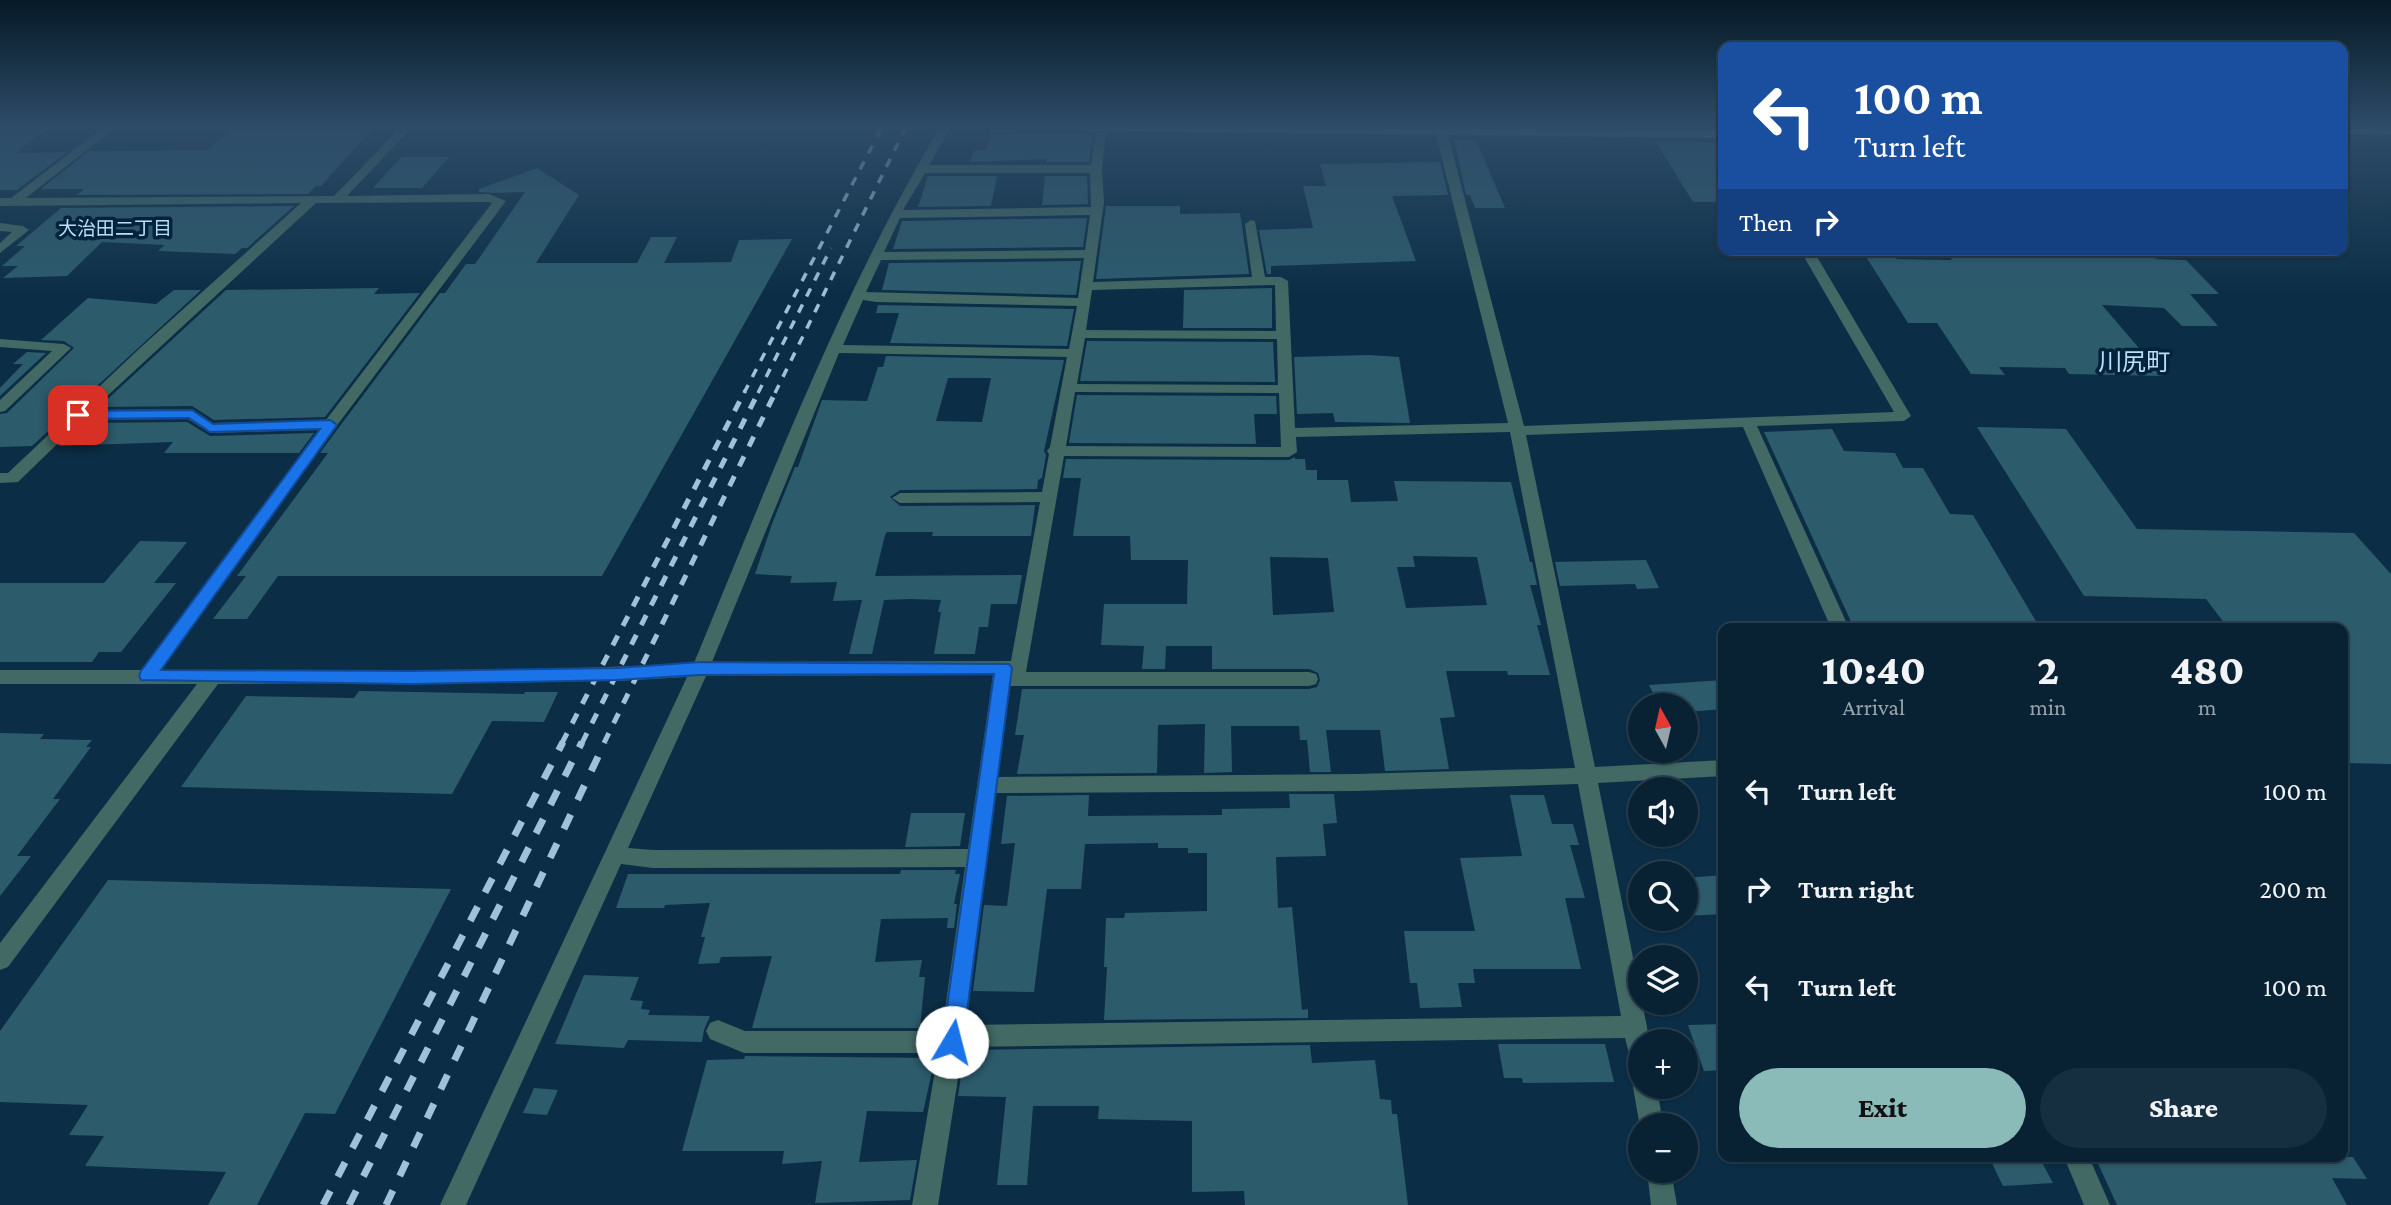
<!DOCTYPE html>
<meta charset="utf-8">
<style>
:root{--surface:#082234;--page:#162f40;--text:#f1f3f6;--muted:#98a4ac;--line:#293f4f;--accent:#8bbbb9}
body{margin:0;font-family:"Crimson Pro","Noto Sans JP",serif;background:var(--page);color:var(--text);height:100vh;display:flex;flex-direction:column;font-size:26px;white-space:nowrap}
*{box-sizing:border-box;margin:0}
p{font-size:23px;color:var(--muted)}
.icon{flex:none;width:38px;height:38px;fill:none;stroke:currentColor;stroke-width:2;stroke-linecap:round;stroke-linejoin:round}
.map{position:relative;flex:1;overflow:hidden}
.sheet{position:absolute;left:1718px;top:623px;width:630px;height:539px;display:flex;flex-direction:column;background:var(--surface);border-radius:14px;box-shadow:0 2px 5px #0004,0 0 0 2px var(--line)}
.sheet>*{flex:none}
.top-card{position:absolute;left:1718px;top:42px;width:630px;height:214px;border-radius:14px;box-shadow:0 2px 5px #0004,0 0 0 2px var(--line);background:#1a4fa0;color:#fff;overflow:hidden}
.needle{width:46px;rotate:352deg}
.buttons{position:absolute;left:1628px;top:693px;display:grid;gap:14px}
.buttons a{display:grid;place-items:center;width:70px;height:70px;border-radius:50%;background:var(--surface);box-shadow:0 2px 5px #0004,0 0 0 2px var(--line);font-size:35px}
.pin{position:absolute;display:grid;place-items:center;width:60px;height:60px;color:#fff;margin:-30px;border-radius:14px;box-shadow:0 4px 10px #0006}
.me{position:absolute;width:77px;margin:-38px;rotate:8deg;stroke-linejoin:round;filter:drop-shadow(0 0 5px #0008)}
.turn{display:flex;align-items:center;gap:24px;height:147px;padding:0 21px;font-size:32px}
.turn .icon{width:91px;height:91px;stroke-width:2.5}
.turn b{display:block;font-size:49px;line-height:60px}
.then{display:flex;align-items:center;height:66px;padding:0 21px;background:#0003;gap:14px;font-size:26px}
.eta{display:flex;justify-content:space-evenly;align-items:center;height:119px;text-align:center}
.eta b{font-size:42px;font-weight:800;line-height:49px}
.action{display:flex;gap:14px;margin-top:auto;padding:14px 21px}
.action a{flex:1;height:80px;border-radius:42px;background:var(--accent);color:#111;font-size:28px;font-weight:800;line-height:80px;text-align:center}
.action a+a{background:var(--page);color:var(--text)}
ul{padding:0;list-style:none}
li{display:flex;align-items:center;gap:21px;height:98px;padding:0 21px}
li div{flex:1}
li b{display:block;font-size:26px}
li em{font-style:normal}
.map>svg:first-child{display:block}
</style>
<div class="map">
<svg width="2391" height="1205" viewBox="0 0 2391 1205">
<rect width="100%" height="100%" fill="#0b2e46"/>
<!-- building -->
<g fill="#2c5b6c" fill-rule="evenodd">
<polygon points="235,127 374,127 321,186 316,186 308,194 77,195 84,189 41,189 89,151 207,150"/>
<polygon points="0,129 47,129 15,153 67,152 17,190 0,190"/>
<polygon points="1057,133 1093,134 1089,162 1046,162 1046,159 970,162 974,150 986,150 991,134"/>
<polygon points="1454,139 1476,140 1505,208 1475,208 1470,195 1466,195"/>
<polygon points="1683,141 1724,144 1724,197 1719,197 1723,202 1693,202 1656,142"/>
<polygon points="401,157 449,157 422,188 373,188"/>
<polygon points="1440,162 1448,195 1392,196 1416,261 1271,266 1271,274 1267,274 1259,230 1313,228 1303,186 1326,186 1320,164"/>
<polygon points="537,168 579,195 536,263 637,263 651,237 677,237 664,263 731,262 739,240 792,239 602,576 278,576 247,619 213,619 246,576 237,576 328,453 320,453 337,430 440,293 445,293 466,264 475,264 525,192 493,193 479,192 479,189"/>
<polygon points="928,176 997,176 991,206 918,207"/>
<polygon points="1045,176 1087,176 1088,204 1042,205"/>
<polygon points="294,206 247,248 242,248 235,254 158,251 165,245 102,242 67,276 3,278 18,266 2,266 25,246 16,246 61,208"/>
<polygon points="1106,206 1180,206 1180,214 1240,213 1249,274 1096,279"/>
<polygon points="1087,218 1083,247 893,249 902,221"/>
<polygon points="1987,250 2148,250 2156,259 2186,260 2219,294 2190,294 2218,326 2182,326 2164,308 2102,305 2163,376 2069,374 2065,368 1999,367 2005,375 1971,374 1937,323 1908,323 1863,252 1892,252 1897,259 1952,260 1946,252 1989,252"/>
<polygon points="1081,261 1076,295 882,290 889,263"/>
<polygon points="379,288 374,294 420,293 325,417 214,420 192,406 99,407 226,290"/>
<polygon points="1272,288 1272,328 1183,328 1184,290"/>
<polygon points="174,290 201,290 32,446 0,447 0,414 7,413 74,348 64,341 41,340 88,298 156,304"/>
<polygon points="878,305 1074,309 1067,346 890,343 899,313 876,313"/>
<polygon points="1087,341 1273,342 1275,382 1080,381"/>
<polygon points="27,352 46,353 0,396 0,388 23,364 13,364"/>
<polygon points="1369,355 1399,357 1410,423 1335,422 1333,413 1297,414 1294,357"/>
<path d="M886,356L1064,360L1044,451L1046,455L1042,478L1038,480L1037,489L900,490L890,497L900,506L1035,505L1031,536H932L933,532H887L885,535L875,576L1022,575L1017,604H991L988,627H979L975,654H934L941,612H938L941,600L910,599L884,600L872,654H849L862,600L833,601L837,582L790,583L792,576L755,574L772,524L795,467H798L822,400L867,401L878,367H883ZM948,378H991L982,422L936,421Z"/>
<polygon points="1077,395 1276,396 1277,414 1254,414 1256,444 1069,443"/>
<polygon points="187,422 210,436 314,433 299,453 164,453 173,442 59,446 83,423"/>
<polygon points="1977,427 2066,429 2137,529 2354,533 2391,574 2391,764 2343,763 2343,628 2228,628 2206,599 2084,596"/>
<polygon points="1832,429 1844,451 1895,453 1903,468 1923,468 1950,514 1973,515 2040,628 1854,628 1764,432"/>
<path d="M1295,457V459H1305L1306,470H1317V480H1348L1351,502L1398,501L1394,481L1511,482L1530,562H1532L1537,585H1530L1541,625H1537L1550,675H1508L1507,671H1446L1455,717L1440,718L1449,769L1385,771L1380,730H1326L1331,772H1310L1307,740H1300L1299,726H1231L1232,772L1204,773L1205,724L1158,725L1157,773L1017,774L1024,735H1015L1022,689H1309L1317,687L1320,680L1318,673L1309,669H1212V646H1166L1165,669H1142L1144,646L1101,645L1104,604H1187L1188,560H1131L1130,536H1073L1081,478H1063L1066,459L1289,460ZM1413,556L1477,557L1487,605L1406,608L1397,567H1415ZM1270,557L1328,558L1334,612L1273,615Z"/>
<polygon points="140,541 187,542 154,583 176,583 121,652 99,652 92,662 0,662 0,583 104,583"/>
<polygon points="1646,560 1659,588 1637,589 1635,584 1560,586 1555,562"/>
<polygon points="1724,680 1724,709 1685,712 1685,705 1659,705 1649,685"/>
<polygon points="359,691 524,694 525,692 558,692 544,722 492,721 452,794 181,787 246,696 354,698"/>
<polygon points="0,733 44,734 40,739 92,740 86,747 91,747 53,799 60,799 17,856 31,856 0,896"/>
<polygon points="1289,794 1334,794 1337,823 1323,824 1326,856 1276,857 1278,908 1292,907 1302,1010 1308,1009 1308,1018 1104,1020 1107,967 1104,967 1106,918 1124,918 1125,913 1207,911 1207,853 1188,853 1188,848 1158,848 1158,843 1085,844 1081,889 1047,889 1034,992 973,991 984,905 1007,906 1015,843 1001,844 1007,796 1089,795 1088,816 1222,815 1222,809 1290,808"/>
<polygon points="1510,795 1544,795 1552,824 1573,824 1579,845 1570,845 1585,898 1565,898 1581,969 1473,969 1475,983 1458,983 1462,1007 1420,1008 1417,983 1410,983 1404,931 1475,931 1460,858 1522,856"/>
<polygon points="911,813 965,813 960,846 905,847"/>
<polygon points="901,870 956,870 955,874 960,874 954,904 957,904 954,928 947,928 948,918 881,919 875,962 922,960 919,977 925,977 920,1028 752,1028 772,956 721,957 719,963 698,964 705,937 701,937 710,903 665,905 664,908 616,908 628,874 900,874"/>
<polygon points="1724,875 1724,914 1685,916 1685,878"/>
<polygon points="108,880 451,889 335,1114 305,1113 257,1205 208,1205 226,1172 85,1166 104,1136 69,1135 88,1105 0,1102 0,1031"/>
<polygon points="584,975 639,977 630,1000 643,1001 641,1009 650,1010 648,1015 710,1016 704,1030 702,1042 628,1040 624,1048 555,1044"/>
<polygon points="1724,1024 1724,1070 1704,1071 1688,1025"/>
<polygon points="1498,1044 1605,1044 1614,1082 1523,1083 1522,1078 1504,1078"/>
<polygon points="1310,1045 1312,1063 1375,1060 1380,1099 1391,1100 1392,1114 1397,1114 1408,1205 1245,1205 1244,1191 1192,1192 1192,1121 1098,1119 1099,1106 1033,1106 1027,1185 997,1185 1006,1097 958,1096 965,1050"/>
<polygon points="745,1056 935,1058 923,1112 867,1111 859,1162 917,1160 910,1200 815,1203 822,1161 782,1164 784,1151 682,1151 707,1060 744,1059"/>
<polygon points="534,1088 558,1090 547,1115 523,1113"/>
<polygon points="1989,1157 2039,1157 2053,1183 2003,1186"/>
<polygon points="2095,1157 2353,1157 2367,1179 2332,1178 2347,1205 2117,1205"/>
</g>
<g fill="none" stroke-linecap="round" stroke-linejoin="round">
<!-- minor -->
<g fill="#426963" fill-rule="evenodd">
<path d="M104,127H116L26,198L334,196L401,127H412L347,196L489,194L506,201L335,428L161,670C339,670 516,673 694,663C769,482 841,293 940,127H951L929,165H1091L1096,133L1106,131L1102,169L1104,202L1093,282L1252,277L1245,224L1251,220L1255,221L1265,277H1281L1288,281L1295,428L1508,423L1435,131L1441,128L1447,131L1524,426L1894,412L1800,250H1813L1911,416L1904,421L1757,426L1849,628H1831L1743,427L1526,435L1595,767L1724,760V776L1598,783L1647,1027L1649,1041H1640V1068L1632,1065L1625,1038L963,1047L938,1205H912L938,1053H744L710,1039L706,1031L710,1023L718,1020L745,1031H942L965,867L653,868L621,864L466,1205H440L687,677L617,681L218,684L8,967L0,970V943L197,684H0V670H141L319,430L210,433L188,419L82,420L18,482L0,483V473H8L140,348L301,203L0,206V198H11ZM925,173H1090L1091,207L903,210ZM489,202L492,203L326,420L213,423L192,409L92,410L316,203ZM1090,215L1085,250L884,252L900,218ZM1084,258L1078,298L866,292L881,260ZM1275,285L1276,331L1086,330L1092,290ZM863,300L876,302L1077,306L1069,349L843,345ZM1085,338L1277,339L1278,385L1077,384ZM839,353L1067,357L1050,447L1047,451L1049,454L1042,492L900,493L892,498L900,503L1040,502L1011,661L712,662ZM1075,392L1279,393L1281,447L1066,446ZM1510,432L1575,768L1356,774L998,777L1010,686H1309L1316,684L1318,679L1316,674L1309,672H1026L1064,456L1289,457L1297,452L1296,437ZM993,675L968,849L653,850L628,848L706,676ZM1578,784L1621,1016L966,1025L996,793L1356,791Z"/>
<polygon points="0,223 23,226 29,230 0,253 0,243 12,232 0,231"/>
<polygon points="0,339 64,344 71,348 5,411 0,412 0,400 52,351 0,347"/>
<polygon points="1640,1077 1640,1087 1657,1087 1663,1125 1640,1125 1640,1127 1633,1087"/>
<polygon points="2064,1157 2089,1157 2110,1205 2084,1205"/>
<polygon points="1647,1171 1671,1171 1677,1205 1651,1205"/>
</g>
<!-- trunk -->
<g fill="#52b1a5" fill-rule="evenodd">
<polygon points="1079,127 1724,130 1724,138 1085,131"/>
<polygon points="2343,127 2391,127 2391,135 2343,134"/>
</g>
<!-- rail-far2 -->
<g stroke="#a1c1db" stroke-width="3.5" stroke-dasharray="9 9" stroke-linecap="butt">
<polyline points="744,393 882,127"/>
<polyline points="758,393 831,248"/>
<polyline points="775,393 906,127"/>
</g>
<!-- rail-far1 -->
<g stroke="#a1c1db" stroke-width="5" stroke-dasharray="11 11" stroke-linecap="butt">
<polyline points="562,743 745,391"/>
<polyline points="582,743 759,391"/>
<polyline points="604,743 776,391"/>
</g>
<!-- rail -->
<g stroke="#a1c1db" stroke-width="7" stroke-dasharray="16 16" stroke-linecap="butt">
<polyline points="323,1205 563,742"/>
<polyline points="349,1205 582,742"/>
<polyline points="386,1205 605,742"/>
</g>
</g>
<!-- sky -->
<linearGradient id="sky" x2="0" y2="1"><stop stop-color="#061926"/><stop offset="0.43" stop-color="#2e4c68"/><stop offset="1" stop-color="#2e4c68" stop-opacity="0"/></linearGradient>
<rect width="2391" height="295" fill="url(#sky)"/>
<!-- route -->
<polygon fill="#1a73e8" stroke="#114b97" stroke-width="2" points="192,410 213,424 330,420 337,425 161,670 413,671 617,668 700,662 1009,664 1012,668 963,1042 960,1049 952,1052 945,1049 942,1042 994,674 700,675 617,680 413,684 141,680 139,676 141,671 320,429 210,432 189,418 78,419 71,415 78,411"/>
<g text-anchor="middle" stroke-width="7" stroke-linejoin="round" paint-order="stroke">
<!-- far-neighbourhood labels -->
<g font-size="19" fill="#bcdbf6" stroke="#01243c">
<text x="115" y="235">大治田二丁目</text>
</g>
<!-- quarter labels -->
<g font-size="24" fill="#bcdbf6" stroke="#01243c">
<text x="2134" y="370">川尻町</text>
</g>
</g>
</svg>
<div class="buttons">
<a><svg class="needle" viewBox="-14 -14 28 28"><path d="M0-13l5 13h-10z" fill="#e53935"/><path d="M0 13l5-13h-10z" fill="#98a4ac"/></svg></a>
<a><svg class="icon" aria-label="sound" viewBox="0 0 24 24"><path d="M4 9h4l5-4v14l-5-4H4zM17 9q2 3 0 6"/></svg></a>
<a><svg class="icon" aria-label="search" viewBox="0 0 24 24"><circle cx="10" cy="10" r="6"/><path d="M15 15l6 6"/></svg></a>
<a><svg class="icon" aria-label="layers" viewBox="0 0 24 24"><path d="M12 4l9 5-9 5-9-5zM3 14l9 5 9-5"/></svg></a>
<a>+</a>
<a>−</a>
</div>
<div class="pin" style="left:78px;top:415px;background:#d93025"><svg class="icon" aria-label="arrive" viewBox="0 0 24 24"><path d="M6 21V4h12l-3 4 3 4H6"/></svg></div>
<svg class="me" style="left:952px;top:1042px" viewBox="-20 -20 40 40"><circle r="19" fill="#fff"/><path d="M0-13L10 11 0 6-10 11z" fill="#1a73e8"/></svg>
<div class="top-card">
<div class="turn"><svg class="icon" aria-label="left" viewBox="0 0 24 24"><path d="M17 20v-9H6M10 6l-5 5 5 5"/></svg><div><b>100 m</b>Turn left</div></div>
<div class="then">Then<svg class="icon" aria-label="right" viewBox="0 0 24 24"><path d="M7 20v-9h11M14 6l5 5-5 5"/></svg></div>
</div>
<section class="sheet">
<div class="eta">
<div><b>10:40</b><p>Arrival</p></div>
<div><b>2</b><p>min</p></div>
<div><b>480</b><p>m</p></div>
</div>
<ul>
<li><svg class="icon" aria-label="left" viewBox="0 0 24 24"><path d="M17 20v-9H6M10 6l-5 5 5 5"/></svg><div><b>Turn left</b></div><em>100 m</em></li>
<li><svg class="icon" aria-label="right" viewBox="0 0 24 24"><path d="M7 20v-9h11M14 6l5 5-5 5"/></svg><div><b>Turn right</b></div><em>200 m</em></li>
<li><svg class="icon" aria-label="left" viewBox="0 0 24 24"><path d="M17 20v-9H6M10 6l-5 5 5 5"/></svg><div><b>Turn left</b></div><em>100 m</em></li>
</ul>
<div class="action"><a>Exit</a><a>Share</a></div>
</section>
</div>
